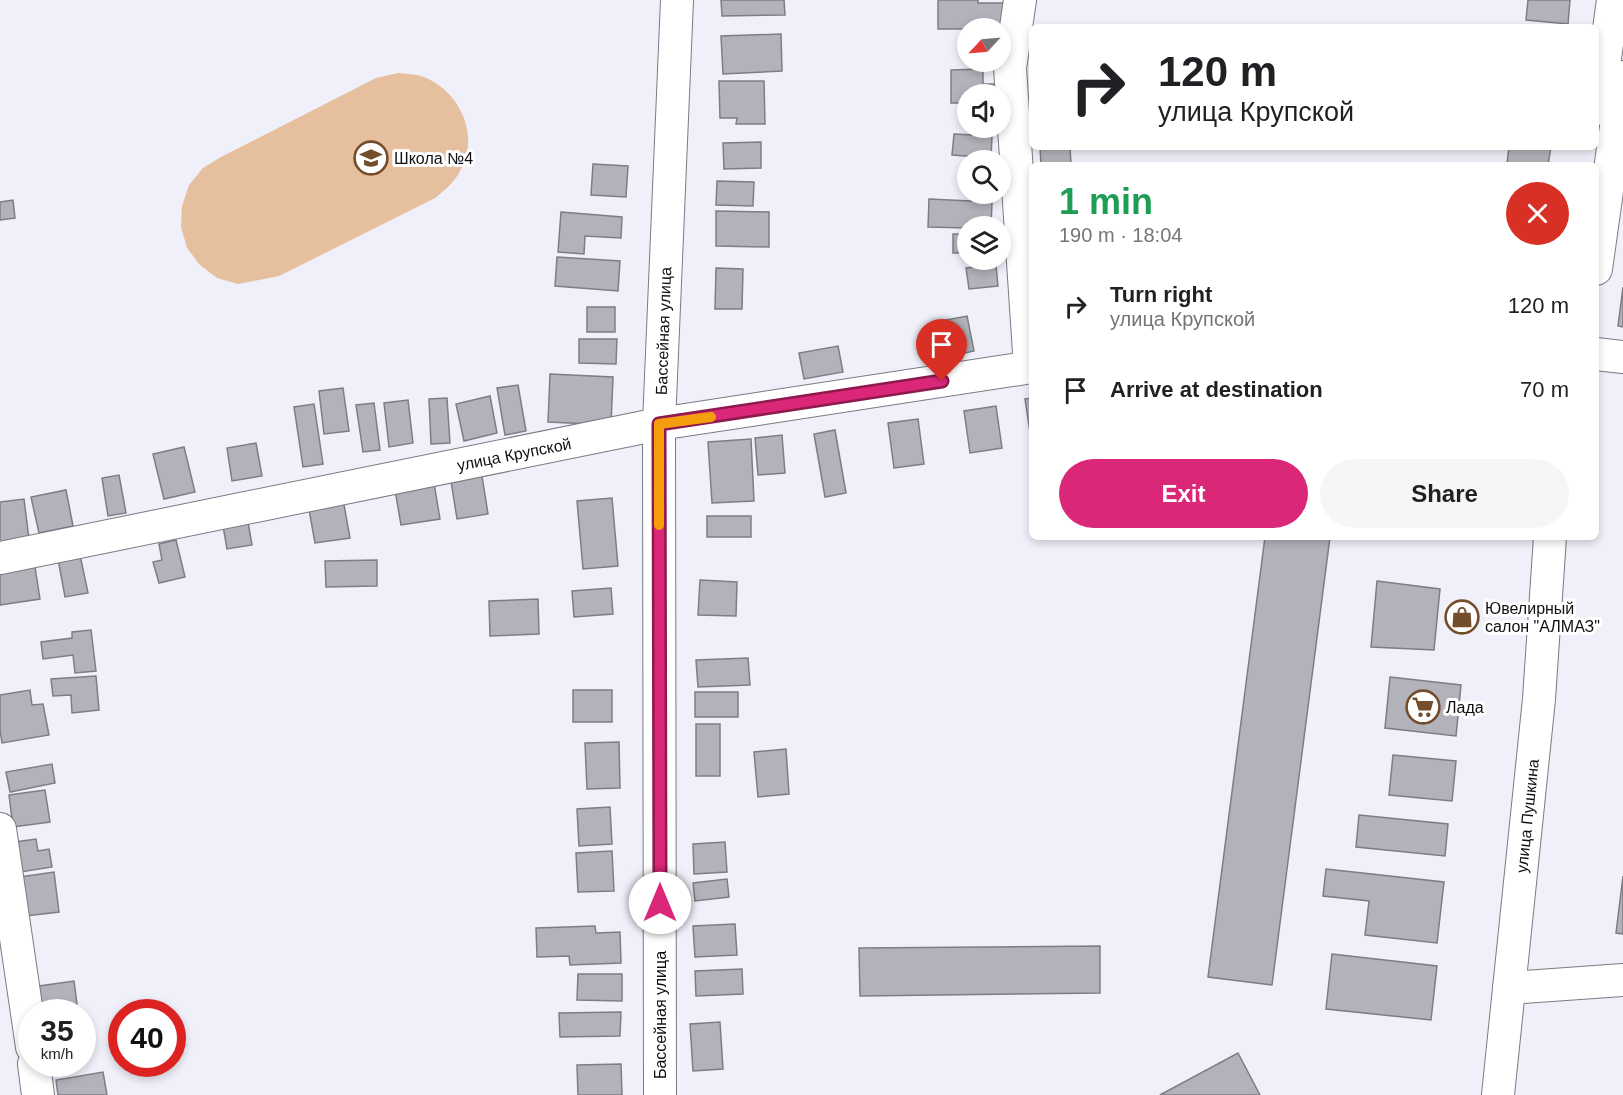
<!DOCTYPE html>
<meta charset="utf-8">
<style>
:root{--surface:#fff;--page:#f6f6f6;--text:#202124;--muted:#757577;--accent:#db2777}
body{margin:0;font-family:Arial,sans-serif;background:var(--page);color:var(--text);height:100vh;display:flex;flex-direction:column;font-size:22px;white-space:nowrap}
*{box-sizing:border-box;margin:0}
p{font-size:20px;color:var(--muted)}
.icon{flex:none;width:33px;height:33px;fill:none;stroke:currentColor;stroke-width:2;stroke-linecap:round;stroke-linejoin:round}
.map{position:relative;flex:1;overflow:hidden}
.drawer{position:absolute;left:1029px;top:162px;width:570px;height:378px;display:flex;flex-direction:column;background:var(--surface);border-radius:9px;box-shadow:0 3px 9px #0003}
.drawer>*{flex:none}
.banner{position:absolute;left:1029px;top:24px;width:570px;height:126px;border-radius:9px;box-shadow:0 3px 9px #0003;background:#fff;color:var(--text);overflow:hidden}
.needle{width:39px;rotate:244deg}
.controls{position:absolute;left:957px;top:18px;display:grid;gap:12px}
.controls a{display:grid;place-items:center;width:54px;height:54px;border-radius:50%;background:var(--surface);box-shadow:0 3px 9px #0003;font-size:30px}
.speed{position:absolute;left:18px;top:999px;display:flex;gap:12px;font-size:30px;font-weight:700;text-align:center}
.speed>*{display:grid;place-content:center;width:78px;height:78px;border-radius:50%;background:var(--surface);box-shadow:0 3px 9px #0003;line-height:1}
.speed small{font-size:15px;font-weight:400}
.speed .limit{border:9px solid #d22;background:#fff;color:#111}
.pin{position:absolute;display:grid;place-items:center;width:51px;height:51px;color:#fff;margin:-62px -26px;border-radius:50% 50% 50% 0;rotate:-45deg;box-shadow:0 0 6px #0007}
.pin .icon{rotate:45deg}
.me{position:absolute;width:66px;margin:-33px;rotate:0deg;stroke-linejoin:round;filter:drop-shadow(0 0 4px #0008)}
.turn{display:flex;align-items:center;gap:21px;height:126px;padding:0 30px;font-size:27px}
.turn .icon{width:78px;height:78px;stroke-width:2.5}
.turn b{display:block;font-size:42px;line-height:51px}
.round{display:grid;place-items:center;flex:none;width:63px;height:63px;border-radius:32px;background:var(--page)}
.head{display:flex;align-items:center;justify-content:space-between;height:102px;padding:0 30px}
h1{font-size:36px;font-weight:600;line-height:45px;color:#1e9e55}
.action{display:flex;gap:12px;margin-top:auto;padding:12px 30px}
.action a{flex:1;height:69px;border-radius:36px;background:var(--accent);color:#fff;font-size:24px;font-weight:600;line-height:69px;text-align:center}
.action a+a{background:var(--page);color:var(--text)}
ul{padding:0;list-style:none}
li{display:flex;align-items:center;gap:18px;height:84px;padding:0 30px}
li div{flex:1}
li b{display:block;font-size:22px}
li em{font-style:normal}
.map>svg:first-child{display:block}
</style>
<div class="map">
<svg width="1623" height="1095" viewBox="0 0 1623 1095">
<rect width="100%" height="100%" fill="#eff0f9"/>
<!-- green -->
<path fill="#e6bf9f" d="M398,73C405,74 414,74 421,76C457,88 480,132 462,167C456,181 446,189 435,198L279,276L238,284L217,278L200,265L187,248L181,227L182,206L189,185L203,168L221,157L376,78Z"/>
<!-- building -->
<g fill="#b2b2ba" stroke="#7d7d85" stroke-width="1.5">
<polygon points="721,0 784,0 785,15 722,16"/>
<polygon points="938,0 978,0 978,3 1003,3 1004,29 938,29"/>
<polygon points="1528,0 1570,0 1568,24 1526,20"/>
<polygon points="781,34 782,71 723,74 721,36"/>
<polygon points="983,69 983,84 1001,84 1000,94 968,94 968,103 951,103 951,70"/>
<polygon points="719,81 764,81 765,124 736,124 737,118 720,118"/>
<polygon points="954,134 992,136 991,158 952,155"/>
<polygon points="761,142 761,168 724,169 723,143"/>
<polygon points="1040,147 1070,147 1071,164 1041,165"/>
<polygon points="1509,147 1551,147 1548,165 1507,163"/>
<polygon points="593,164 628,166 626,197 591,195"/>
<polygon points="717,181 754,182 753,206 716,205"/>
<polygon points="929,199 992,202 991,226 968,226 968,228 928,227"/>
<polygon points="13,200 15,218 0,220 0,202"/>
<polygon points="716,211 769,212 769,247 716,246"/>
<polygon points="561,212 622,217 621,238 585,236 584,254 558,252"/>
<rect x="953" y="234" width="15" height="19"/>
<polygon points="557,257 620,261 618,291 555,286"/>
<polygon points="996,265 998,286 969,289 966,268"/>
<polygon points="716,268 743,269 742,309 715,309"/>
<polygon points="1623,287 1623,327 1618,326"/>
<rect x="587" y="307" width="28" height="25"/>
<polygon points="967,316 974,351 942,358 935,322"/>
<polygon points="579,339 617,339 616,364 579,363"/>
<polygon points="838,346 843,372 804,379 799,353"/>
<polygon points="550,374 613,377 611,425 548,422"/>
<polygon points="518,385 526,431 505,435 497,388"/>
<polygon points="343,388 349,431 324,434 319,391"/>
<polygon points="490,396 497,433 464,441 456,404"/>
<polygon points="447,398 450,443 431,444 429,399"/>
<polygon points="1032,398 1032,446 1025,399"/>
<polygon points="408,400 413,443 389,447 384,403"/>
<polygon points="374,403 380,450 363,452 356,405"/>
<polygon points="314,404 323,464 303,467 294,407"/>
<polygon points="996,406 1002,448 970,453 964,411"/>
<polygon points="918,419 924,464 894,468 888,423"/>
<polygon points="835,430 846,493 825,497 814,434"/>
<polygon points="782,435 785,473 758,475 755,438"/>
<polygon points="751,439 754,501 712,503 708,442"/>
<polygon points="256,443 262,476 232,481 227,448"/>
<polygon points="184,447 195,492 164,499 153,454"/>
<polygon points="119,475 126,513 108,516 102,478"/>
<polygon points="482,476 488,514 457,519 451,481"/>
<polygon points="434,483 440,519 401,525 395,490"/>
<polygon points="66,490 73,526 39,533 31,497"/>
<polygon points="612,498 618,566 583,569 577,501"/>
<polygon points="24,499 29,539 0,542 0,502"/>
<polygon points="343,499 350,538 315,543 308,504"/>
<polygon points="247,516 252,545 227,549 222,520"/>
<rect x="707" y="516" width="44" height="21"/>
<polygon points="1265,537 1330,537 1272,985 1208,977"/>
<polygon points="176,540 185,577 159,583 153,562 162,560 159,544"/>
<polygon points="80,555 88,593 65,597 58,559"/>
<polygon points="377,560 377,586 326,587 325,561"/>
<polygon points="35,567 40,599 0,605 0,572"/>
<polygon points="700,580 737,582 736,616 698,615"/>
<polygon points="1377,581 1440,589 1434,650 1371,647"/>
<polygon points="611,588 613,614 574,617 572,591"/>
<polygon points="538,599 539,634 490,636 489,601"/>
<polygon points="91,630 96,671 75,673 73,655 43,659 41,642 72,638 72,632"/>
<polygon points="748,658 750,685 698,687 696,660"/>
<polygon points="96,676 99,710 72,713 71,695 53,696 51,679"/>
<polygon points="1390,677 1461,685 1456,736 1385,728"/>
<polygon points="30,690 32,705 43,704 49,735 2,743 0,730 0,695"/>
<rect x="573" y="690" width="39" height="32"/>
<rect x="695" y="692" width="43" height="25"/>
<rect x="696" y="724" width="24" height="52"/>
<polygon points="619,742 620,788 587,789 585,743"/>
<polygon points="786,749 789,794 758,797 754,752"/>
<polygon points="1393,755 1456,761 1452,801 1389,795"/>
<polygon points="52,764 55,783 10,792 6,772"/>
<polygon points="45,790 50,822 13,827 9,795"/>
<polygon points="610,807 612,844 579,846 577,809"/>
<polygon points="1359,815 1448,824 1445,856 1356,847"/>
<polygon points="36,839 38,851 49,849 52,867 21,872 15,842"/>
<polygon points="725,842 727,872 694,874 693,844"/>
<polygon points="612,851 614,891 578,892 576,853"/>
<polygon points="1326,869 1444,882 1437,943 1365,935 1369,901 1323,896"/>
<polygon points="54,872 59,912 26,916 20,877"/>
<polygon points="1623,876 1623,934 1616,933"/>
<polygon points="727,879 729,897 695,901 693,883"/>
<polygon points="735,924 737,955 695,957 693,926"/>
<polygon points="595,926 596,933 620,932 621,963 570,965 569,956 537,957 536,928"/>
<polygon points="1100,946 1100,993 860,996 859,948"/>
<polygon points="1332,954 1437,966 1431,1020 1326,1009"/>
<polygon points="742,969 743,994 696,996 695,971"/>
<polygon points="578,974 622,974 622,1001 577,1000"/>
<polygon points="74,981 78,1012 36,1012 32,987"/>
<polygon points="621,1012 620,1036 560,1037 559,1013"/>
<polygon points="84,1020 89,1054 82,1055 82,1021"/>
<polygon points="720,1022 723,1069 693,1071 690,1024"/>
<polygon points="1238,1053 1260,1095 1160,1095"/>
<polygon points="621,1064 622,1095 578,1095 577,1065"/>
<polygon points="103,1072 107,1095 58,1095 56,1080"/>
</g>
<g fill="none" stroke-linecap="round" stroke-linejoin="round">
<defs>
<g id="minor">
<polyline points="1020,0 1010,68 1030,367"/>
<polyline points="1598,109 1613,0"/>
<polyline points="1596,269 1623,77"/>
<polyline points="1596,354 1623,357"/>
<polyline points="0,558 659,424 1032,367"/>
<polyline points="0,829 32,1047"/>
<polyline points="1509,988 1623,980"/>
<polyline points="34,1064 38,1095"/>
<polyline points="660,1095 659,424 677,0"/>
<polyline points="1498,1095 1539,699 1550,537"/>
</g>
</defs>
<!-- minor casing -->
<use href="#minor" stroke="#7a7a82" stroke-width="34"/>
<!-- minor -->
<use href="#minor" stroke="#fff" stroke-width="32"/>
</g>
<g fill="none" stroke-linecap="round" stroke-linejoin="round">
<defs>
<polyline id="route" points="660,903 659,424 942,381"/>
</defs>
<!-- route casing -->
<use href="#route" stroke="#8e194d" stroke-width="15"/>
<!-- route -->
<use href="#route" stroke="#db2777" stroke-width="10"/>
<!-- slow -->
<polyline stroke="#f59e0b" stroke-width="10" points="659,525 659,424 711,417"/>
</g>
<!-- icons -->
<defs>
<symbol id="school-ring" viewBox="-11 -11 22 22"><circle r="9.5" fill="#fff" stroke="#744d2b" stroke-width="1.5"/><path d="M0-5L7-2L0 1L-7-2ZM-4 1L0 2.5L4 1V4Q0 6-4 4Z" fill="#744d2b"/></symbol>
<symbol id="shop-ring" viewBox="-11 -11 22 22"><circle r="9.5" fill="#fff" stroke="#744d2b" stroke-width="1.5"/><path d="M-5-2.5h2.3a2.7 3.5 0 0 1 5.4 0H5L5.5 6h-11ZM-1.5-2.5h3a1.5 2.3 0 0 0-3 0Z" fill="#744d2b"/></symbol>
<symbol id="supermarket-ring" viewBox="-11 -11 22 22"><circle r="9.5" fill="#fff" stroke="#744d2b" stroke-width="1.5"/><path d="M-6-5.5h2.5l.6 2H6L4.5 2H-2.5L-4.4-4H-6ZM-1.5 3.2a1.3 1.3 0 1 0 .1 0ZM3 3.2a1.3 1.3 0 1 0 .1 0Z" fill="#744d2b"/></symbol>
</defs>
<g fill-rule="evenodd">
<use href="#school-ring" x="352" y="139" width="38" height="38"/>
<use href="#shop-ring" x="1443" y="598" width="38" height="38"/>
<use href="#supermarket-ring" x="1404" y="688" width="38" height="38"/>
</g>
<g text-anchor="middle" stroke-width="6" stroke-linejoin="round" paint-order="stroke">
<!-- poi labels -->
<g font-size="16" fill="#0f0f12" stroke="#fff" text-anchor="start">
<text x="394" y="164">Школа №4</text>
<text x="1485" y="614">Ювелирный<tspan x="1485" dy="18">салон "АЛМАЗ"</tspan></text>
<text x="1446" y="713">Лада</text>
</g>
<!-- street labels -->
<g font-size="16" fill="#0f0f12" stroke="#fff">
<text transform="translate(663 331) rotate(-88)" y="6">Бассейная улица</text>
<text transform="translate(514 454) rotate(-11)" y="6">улица Крупской</text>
<text transform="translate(1527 816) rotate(-84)" y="6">улица Пушкина</text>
<text transform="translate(660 1015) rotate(-90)" y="6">Бассейная улица</text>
</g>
</g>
</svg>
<div class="controls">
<a><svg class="needle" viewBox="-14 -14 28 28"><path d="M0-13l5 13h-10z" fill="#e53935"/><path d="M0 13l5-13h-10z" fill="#757577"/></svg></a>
<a><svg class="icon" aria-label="sound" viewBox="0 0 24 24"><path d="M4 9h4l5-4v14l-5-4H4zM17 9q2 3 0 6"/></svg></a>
<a><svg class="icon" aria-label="search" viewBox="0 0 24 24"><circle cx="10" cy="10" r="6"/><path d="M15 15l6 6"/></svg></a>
<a><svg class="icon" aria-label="layers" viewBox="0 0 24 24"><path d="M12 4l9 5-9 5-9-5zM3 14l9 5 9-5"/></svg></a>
</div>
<div class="speed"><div>35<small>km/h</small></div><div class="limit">40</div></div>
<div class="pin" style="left:942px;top:381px;background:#d93025"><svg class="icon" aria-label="arrive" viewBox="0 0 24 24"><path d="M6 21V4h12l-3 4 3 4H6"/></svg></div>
<svg class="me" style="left:660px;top:903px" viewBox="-20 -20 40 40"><circle r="19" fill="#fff"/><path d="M0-13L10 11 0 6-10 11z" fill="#db2777"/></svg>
<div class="banner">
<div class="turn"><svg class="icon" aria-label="right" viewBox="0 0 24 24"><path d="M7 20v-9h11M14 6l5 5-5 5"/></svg><div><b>120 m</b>улица Крупской</div></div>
</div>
<section class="drawer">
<div class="head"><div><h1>1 min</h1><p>190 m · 18:04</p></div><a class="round" style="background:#d93025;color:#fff"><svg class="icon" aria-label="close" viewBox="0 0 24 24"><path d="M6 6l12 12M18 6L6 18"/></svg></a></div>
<ul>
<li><svg class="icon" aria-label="right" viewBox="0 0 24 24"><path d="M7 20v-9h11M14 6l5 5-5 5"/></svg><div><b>Turn right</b><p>улица Крупской</p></div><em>120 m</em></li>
<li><svg class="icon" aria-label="arrive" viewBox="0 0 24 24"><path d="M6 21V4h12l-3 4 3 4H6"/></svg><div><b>Arrive at destination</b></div><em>70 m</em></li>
</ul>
<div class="action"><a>Exit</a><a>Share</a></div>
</section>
</div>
